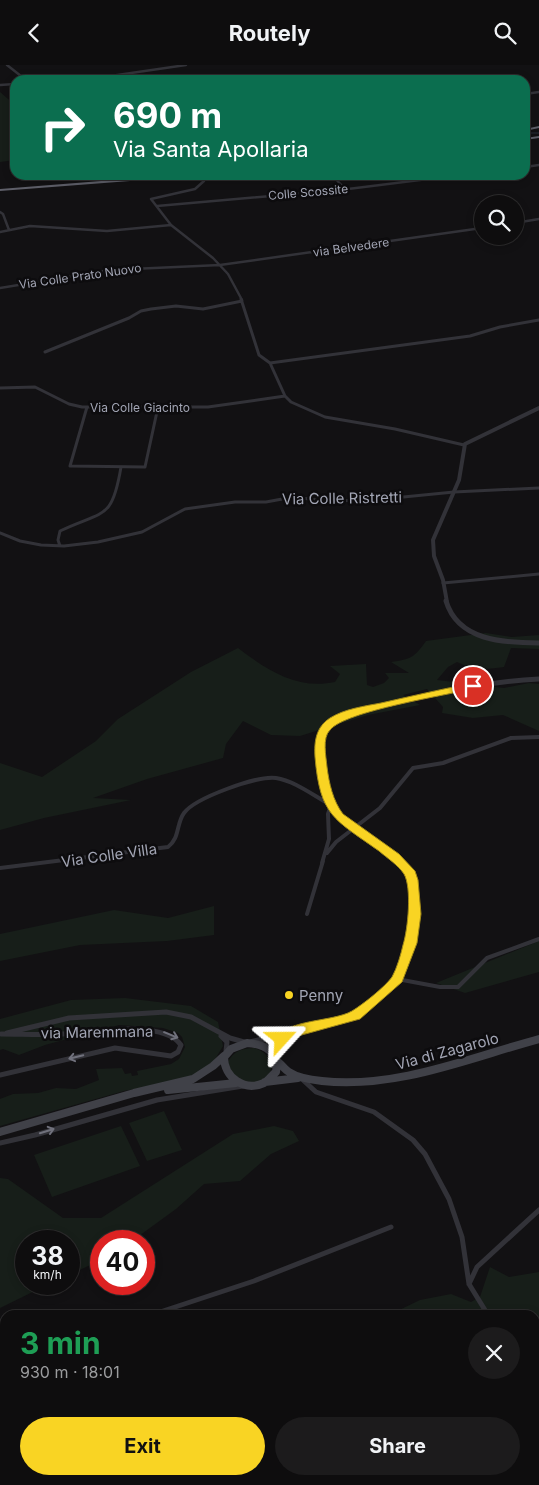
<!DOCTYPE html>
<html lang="en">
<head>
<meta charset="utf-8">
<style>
	body { margin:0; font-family:Inter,sans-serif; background:#1c1b1c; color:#f1f3f6; height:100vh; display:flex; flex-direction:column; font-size:19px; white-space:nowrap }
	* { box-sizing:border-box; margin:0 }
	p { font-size:16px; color:#9b9c9e }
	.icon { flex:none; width:28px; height:28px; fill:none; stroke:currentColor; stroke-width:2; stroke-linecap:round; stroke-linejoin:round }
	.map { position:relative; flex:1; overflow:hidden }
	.sheet { position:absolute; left:0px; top:1245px; width:540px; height:175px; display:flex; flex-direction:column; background:#0e0d0e; border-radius:15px 15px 0 0; box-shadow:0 2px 8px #0003,0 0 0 1px #2e2d2e }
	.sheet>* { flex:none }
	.guide { position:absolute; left:10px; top:10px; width:520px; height:105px; border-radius:15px; box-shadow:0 2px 8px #0003,0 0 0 1px #2e2d2e; background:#0b6e4f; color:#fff; overflow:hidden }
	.controls { position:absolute; left:474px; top:130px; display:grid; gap:10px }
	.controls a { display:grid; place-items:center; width:50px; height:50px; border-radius:50%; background:#0e0d0e; box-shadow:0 2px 8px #0003,0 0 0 1px #2e2d2e; font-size:25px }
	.speed { position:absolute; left:15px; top:1165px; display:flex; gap:10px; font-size:25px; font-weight:700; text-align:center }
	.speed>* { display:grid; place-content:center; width:65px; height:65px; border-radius:50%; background:#0e0d0e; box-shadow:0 2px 8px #0003,0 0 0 1px #2e2d2e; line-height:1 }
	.speed small { font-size:12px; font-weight:400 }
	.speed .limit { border:8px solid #d22; background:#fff; color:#111 }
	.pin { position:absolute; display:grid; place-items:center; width:42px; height:42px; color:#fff; margin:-21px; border:2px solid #fff; border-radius:50%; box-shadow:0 1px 5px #0007 }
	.me { position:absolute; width:55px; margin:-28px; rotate:66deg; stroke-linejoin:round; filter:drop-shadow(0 0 4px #0008) }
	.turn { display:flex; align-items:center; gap:18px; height:105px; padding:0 20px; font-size:22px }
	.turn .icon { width:65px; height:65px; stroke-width:2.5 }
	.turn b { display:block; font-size:35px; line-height:42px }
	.round { display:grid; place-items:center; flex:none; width:52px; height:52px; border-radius:26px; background:#1c1b1c }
	.headline { display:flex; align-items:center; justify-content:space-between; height:85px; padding:0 20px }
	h1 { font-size:30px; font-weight:700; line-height:38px; color:#1e9e55 }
	.action { display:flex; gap:10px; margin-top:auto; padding:10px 20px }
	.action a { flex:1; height:58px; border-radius:30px; background:#f9d423; color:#111; font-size:20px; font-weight:700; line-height:58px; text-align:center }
	.action a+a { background:#1c1b1c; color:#f1f3f6 }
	header { display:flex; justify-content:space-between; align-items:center; height:65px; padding:0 20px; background:#0e0d0e; font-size:22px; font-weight:700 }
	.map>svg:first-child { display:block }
	.green { fill:#171e19 }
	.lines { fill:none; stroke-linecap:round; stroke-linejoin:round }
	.stream { stroke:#272d37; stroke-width:1 }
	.minor-far3 { stroke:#323238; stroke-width:2.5 }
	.minor-far2 { stroke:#323238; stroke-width:3 }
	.minor-far1 { stroke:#323238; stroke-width:4 }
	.minor { stroke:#323238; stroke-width:5 }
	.tertiary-far2 { stroke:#323238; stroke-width:4 }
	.tertiary-far1 { stroke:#323238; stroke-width:5 }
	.tertiary { stroke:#323238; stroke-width:6 }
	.secondary { stroke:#404148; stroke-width:8 }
	.motorway { fill:#5e5f69; fill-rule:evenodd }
	.oneway { stroke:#70717c }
	.route { fill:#f9d423; stroke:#a28a17 }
	.poi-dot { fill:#f9d423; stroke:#0d0c0e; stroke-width:2 }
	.labels { text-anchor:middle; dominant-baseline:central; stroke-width:5; stroke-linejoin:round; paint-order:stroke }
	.far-street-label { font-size:12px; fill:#a2a5b4; stroke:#0d0c0e }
	.street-label { font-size:15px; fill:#a2a5b4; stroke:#0d0c0e }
	.poi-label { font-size:15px; fill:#a2a5b4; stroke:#0d0c0e; text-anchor:start }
</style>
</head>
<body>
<header><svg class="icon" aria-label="back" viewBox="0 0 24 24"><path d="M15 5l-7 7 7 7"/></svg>Routely<svg class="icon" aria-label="search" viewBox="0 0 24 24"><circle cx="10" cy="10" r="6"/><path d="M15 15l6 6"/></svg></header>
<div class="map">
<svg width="539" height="1420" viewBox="0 0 539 1420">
	<rect width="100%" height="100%" fill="#121113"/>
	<!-- green -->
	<path class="green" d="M0 27 15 40V47L12 48H15V95L0 97Z
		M486 568 512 572 539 570V584L511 583 504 602C484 605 475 605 457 597L448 602 437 615 504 623 529 618 539 619V666L503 650 473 653 442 648 443 642 427 624 403 630 420 640 368 650 300 671 271 670 243 656 226 679 223 693 147 714 93 733 131 735 44 753 0 765V698L42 712 96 676 118 654 191 607 238 583C267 605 297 625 335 617L340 609 330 601 366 599 367 620 373 622 384 618 389 613 385 608H409L391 597C411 594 414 593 426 576Z
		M214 841V870L167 876 80 880 0 896V869L114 845 168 853Z
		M539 876V907L465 928 436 918Z
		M125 933 191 941 218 957 223 981 214 996 194 1010 172 1017 124 1026 0 1061V1034L13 1029 38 1028 56 1023 76 1024 99 1015 96 1004 122 1003 125 1009 131 1008 132 1011 138 1010 137 1006 171 999 179 994 185 982 182 972 178 968 163 963 119 960 45 980 19 990 3 984 0 985V954L71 935Z
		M254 983C281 991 274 1020 249 1017 244 1017 238 1014 233 1012L228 997C233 986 243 983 254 983Z
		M164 1046 182 1085 147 1096 129 1058Z
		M121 1061 140 1101 52 1132 34 1090Z
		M274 1061 293 1066 299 1076 271 1089 240 1116 204 1119 176 1144 132 1176H101V1195L69 1210V1176H26V1219H49L0 1243V1113L8 1114 63 1153H101L233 1069Z
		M490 1202 509 1212 539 1207V1342L535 1343V1250H389L420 1235 451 1229 471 1237 480 1232Z
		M81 1415H409L395 1420H76Z"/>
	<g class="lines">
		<!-- stream -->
		<path class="stream" d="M525 68H539"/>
		<!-- minor-far3 -->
		<path class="minor-far3" d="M7 0 26 15
			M83 15 186 0
			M0 20 15 19
			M525 29 539 27
			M525 102 539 100
			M203 110 204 116 195 124 151 134 171 160 213 193 228 209 242 235
			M332 110 345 124
			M157 141 340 125 460 110
			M0 147 3 149 9 165
			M515 158 539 154
			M0 167 30 161 107 166 171 160
			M0 223 110 205 220 200 482 163"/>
		<!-- minor-far2 -->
		<path class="minor-far2" d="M241 234 259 290 270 298 285 331 291 337 325 352 395 364 464 380
			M45 287 129 253 141 246 151 244 176 241 203 244 242 236
			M270 298 470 271 500 262 539 255
			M0 323 35 322 69 339 82 342H208L285 331
			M87 342 70 401 145 402 158 342
			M0 468 20 476 41 480 64 481 98 477 142 467 185 444 235 437H266L293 432 326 436 373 435 454 427 539 423
			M60 481 58 475 60 466C104 445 112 456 121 402
			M443 518 539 509"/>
		<!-- minor-far1 -->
		<path class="minor-far1" d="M327 788 336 777 380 743 413 703 443 698 511 673 539 672
			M0 803 168 782C180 773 176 759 184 748 195 733 258 710 276 713 295 716 314 731 331 740L328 749 329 774 322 798
			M307 849 323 796
			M397 914 440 922H458L487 893 539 874"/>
		<!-- minor -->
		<path class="minor" d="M7 968 69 953 166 947 191 952 230 973 244 977
			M221 971 227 977 226 986
			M0 1010 115 983 171 991 178 987 181 980C163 954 92 967 63 969 42 970 22 969 1 969
			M303 1015 316 1027 374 1047 413 1075 425 1089 449 1134 462 1172 469 1219 488 1250
			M0 1078 35 1070 157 1035 243 1021
			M469 1219 477 1202 539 1145
			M151 1250 254 1216 391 1162
			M535 1287H539
			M0 1301 5 1299
			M535 1342 539 1341
			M341 1420 351 1415"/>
		<!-- tertiary-far2 -->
		<path class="tertiary-far2" d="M447 537 443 515 434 491 433 475 459 415 465 379 539 343"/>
		<!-- tertiary-far1 -->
		<path class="tertiary-far1" d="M446 536C458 576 504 578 539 578
			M388 924C393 919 397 915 400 909 412 886 423 833 411 809 400 789 374 776 356 764 349 759 340 755 335 748 323 732 312 676 326 660 338 646 372 643 390 639 440 628 488 616 539 614"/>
		<!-- tertiary -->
		<path class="tertiary" d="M252 977C299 965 356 961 389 923
			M277 994 278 980 288 970"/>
		<!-- secondary -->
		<path class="secondary" d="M247 978C265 979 279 987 276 1007 272 1010 268 1016 264 1018 244 1027 224 1012 224 992L231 984Z
			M278 997C282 1000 285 1005 289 1007 298 1013 312 1015 322 1016 397 1024 469 993 539 974
			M265 1017 298 1013
			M168 1025 236 1018
			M0 1067 134 1028 193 1014 213 1001 224 991"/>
		<!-- motorway -->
		<path class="motorway" d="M539 61V63L525 66V64Z
			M539 71V73L525 75V73Z
			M177 110H197L195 111 0 126V124Z"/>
	</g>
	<!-- one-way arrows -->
	<defs><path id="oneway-shaft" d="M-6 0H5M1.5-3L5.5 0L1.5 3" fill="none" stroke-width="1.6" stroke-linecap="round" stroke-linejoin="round" transform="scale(1.25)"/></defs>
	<g class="oneway">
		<use href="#oneway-shaft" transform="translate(171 970) rotate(22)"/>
		<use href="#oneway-shaft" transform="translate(76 992) rotate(166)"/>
		<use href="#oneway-shaft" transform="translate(47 1066) rotate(-17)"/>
	</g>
	<!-- route -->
	<path class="route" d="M473 618 479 621 477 623C448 630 345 646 330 665 322 673 326 691 327 702 329 718 333 736 343 749L399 789 415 806 418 815 421 849 417 878 402 917 360 954 298 971 282 979 277 978 275 974C286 954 333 957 352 946 362 940 385 922 392 912 397 903 401 889 403 880 408 864 412 823 404 809 398 800 387 793 379 786 334 754 320 751 315 692 314 676 316 662 330 653 344 644 365 641 381 638 412 631 442 624 473 618Z"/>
	<!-- markers -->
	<circle class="poi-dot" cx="289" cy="930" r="5"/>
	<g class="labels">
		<!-- far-street labels -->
		<g class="far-street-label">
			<text transform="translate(308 127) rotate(-5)">Colle Scossite</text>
			<text transform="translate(351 182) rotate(-8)">via Belvedere</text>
			<text transform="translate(80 211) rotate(-8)">Via Colle Prato Nuovo</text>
			<text x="140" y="342">Via Colle Giacinto</text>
		</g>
		<!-- street labels -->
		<g class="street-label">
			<text transform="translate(342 433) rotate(-1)">Via Colle Ristretti</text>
			<text transform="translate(109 790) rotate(-8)">Via Colle Villa</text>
			<text transform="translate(97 967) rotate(-1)">via Maremmana</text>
			<text transform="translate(447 986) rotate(-15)">Via di Zagarolo</text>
		</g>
		<!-- poi labels -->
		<g class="poi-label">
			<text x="299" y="930">Penny</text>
		</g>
	</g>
</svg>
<div class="controls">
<a><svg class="icon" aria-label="search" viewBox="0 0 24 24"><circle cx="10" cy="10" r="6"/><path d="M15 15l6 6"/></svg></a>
</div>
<div class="speed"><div>38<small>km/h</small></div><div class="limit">40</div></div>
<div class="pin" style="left:473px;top:621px;background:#d93025"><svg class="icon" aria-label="arrive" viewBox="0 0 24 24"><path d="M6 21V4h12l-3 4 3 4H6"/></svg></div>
<svg class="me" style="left:282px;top:974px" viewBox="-20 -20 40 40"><path d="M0-17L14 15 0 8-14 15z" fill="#f9d423" stroke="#fff" stroke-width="4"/></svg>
<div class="guide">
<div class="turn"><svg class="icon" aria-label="right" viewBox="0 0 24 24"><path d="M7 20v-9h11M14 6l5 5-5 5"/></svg><div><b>690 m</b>Via Santa Apollaria</div></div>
</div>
<section class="sheet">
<div class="headline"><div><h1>3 min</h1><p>930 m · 18:01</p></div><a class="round"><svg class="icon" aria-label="close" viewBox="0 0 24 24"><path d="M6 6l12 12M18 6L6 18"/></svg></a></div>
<div class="action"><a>Exit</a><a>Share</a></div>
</section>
</div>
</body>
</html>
